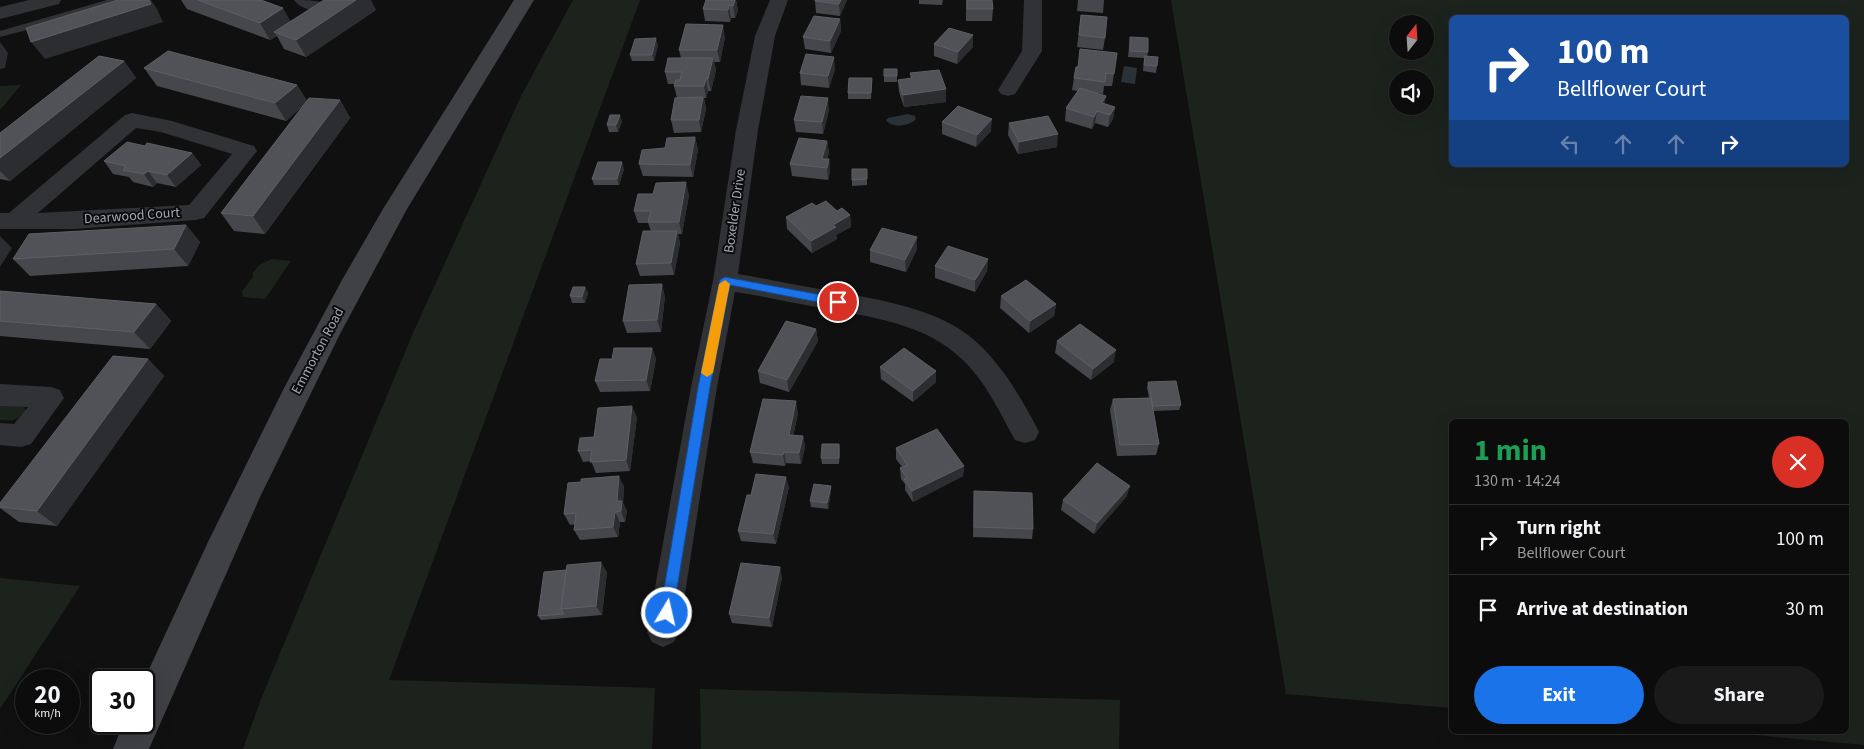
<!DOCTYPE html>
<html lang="en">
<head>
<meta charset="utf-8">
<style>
	body { margin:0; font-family:"Source Sans 3",sans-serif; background:#1a1a1b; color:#f1f3f6; height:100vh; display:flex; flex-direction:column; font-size:19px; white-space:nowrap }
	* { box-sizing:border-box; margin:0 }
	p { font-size:16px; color:#9a9b9d }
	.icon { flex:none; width:28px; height:28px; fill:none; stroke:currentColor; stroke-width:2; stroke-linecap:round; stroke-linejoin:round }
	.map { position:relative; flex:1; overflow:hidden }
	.panel { position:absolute; left:1449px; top:419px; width:400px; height:315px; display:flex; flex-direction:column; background:#0c0c0d; border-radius:8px; box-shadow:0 5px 20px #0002,0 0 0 1px #2c2c2e }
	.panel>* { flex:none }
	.hud { position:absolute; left:1449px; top:15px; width:400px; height:152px; border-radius:8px; box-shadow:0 5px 20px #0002,0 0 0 1px #2c2c2e; background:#1a4fa0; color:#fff; overflow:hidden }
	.needle { width:32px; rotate:17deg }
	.controls { position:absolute; left:1389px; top:15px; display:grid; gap:10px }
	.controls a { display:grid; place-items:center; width:45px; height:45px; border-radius:50%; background:#0c0c0d; box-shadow:0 5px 20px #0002,0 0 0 1px #2c2c2e; font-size:25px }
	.speed { position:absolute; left:15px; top:669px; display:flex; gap:10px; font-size:25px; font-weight:700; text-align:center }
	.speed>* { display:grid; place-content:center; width:65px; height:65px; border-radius:50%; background:#0c0c0d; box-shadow:0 5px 20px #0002,0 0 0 1px #2c2c2e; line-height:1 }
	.speed small { font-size:12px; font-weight:400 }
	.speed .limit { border:2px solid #111; border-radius:8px; background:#fff; color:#111 }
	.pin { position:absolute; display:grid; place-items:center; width:42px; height:42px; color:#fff; margin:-21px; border:2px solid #fff; border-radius:50%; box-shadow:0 1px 5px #0007 }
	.me { position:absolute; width:55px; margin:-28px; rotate:9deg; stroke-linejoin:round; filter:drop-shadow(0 0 4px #0008) }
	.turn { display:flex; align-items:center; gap:18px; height:105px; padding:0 25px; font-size:22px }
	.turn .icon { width:65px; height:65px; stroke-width:2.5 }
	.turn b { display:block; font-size:35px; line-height:42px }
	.lanes { display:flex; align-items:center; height:48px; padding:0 25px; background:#0003; justify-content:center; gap:25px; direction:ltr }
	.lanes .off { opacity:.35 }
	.round { display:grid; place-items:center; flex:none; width:52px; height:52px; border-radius:26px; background:#1a1a1b }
	.head { display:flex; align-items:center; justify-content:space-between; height:85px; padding:0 25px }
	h1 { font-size:30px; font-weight:700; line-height:38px; color:#1e9e55 }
	.button { display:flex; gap:10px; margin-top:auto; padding:10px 25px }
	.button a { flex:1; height:58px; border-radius:30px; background:#1a73e8; color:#fff; font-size:20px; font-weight:700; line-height:58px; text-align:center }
	.button a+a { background:#1a1a1b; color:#f1f3f6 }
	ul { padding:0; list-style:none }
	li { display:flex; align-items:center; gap:15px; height:70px; padding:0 25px; border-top:1px solid #2c2c2e }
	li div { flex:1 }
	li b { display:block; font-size:19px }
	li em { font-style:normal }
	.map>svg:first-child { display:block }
	.green { fill:#1c231d; fill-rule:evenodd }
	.water { fill:#2a3238 }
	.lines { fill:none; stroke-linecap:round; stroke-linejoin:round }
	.lane { fill:#313236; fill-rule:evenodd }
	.street { fill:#313236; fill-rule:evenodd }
	.secondary { fill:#3f4145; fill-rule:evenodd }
	.wall { fill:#46474c }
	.shaded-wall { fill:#2c2d30 }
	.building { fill:#505257; stroke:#5c5f65 }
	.route { fill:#1a73e8; stroke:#114b97 }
	.slow { fill:#f59e0b }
	.labels { text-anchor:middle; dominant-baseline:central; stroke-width:4; stroke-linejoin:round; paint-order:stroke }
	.street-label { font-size:14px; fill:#a1a7b1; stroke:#0b0b0c }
</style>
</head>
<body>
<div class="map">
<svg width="1864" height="749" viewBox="0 0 1864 749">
	<rect width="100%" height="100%" fill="#101011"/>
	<!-- green -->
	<path class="green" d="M573 0H640L389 680 655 688 652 749H243L261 699 413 333 521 96Z
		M1171 0H1864V745L1710 731H1846V421H1451V708L1286 694ZM1451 18H1846V165H1451ZM1398 24H1425V51H1398ZM1398 79H1425V106H1398Z
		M21 85 0 110V86Z
		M272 259 291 261 265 299 243 297 242 291 253 277V273L259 265Z
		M0 405 24 407 26 410C17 421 13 421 0 420Z
		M0 578 80 586 0 709Z
		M700 689 1120 700 1119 749H701Z"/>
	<!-- water -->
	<path class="water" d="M1124 66 1137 68 1135 84 1121 82Z
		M908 114 915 116 916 119C910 126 892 129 886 120L888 118Z"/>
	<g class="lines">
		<!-- lane -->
		<path class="lane" d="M107 0H122L120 2 61 21 0 37V31Z"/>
		<!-- street -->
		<path class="street" d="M29 0H61L59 4 0 19V7Z
			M294 0C305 0 324 0 331 7L329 11C319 14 300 9 294 0Z
			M770 0H788L775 36 758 130 738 274C767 279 795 285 824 290 870 298 930 306 968 335 999 359 1021 397 1039 432L1035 440 1025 443 1015 440C1000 413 986 382 963 360 925 323 871 317 822 308 793 303 764 296 735 292L717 387 679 632 674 642 663 647 652 642 647 632 691 387 713 281 736 130 755 36Z
			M1024 0H1042V51L1015 94 1008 96 1001 94 998 90 1022 51Z
			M132 113 172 121 254 146 257 151 204 218 196 220 74 229H0V213H9L125 115ZM136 128 161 132 232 154 189 205 38 213Z
			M0 384 51 387 60 390 64 398 31 444 21 447 0 445V423L14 424 28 407 0 406Z"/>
		<!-- secondary -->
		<path class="secondary" d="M514 0H534L407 209 340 334 260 497 149 749H113L124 722H144V680L208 542 284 388 342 280 383 209Z"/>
	</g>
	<!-- wall -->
	<path class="wall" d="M181 0H261L291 21 376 10 306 57 284 49 277 36 270 40 187 9Z
		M706 0H736L738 11 735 18H731L730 22 705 21 703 9Z
		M815 0H847L840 16 816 13Z
		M919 0H943L942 5 919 4Z
		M966 0 993 9 992 21H966Z
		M1078 0H1104L1103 13 1077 11Z
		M1081 15 1105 38 1103 50 1077 47Z
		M840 19 841 31 831 53 805 49 803 37Z
		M725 37 720 62H714L716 70 711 91H708L706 98H704L706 109 701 132 674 133 671 120 677 98 674 86 675 84H668L665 72 681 58 679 50Z
		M1130 37 1148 52 1147 56 1157 66 1156 73 1143 71 1144 58 1128 57Z
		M934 44 973 47 957 64 934 56Z
		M658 45 654 61H632L630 55Z
		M1080 49 1114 74 1112 86H1104L1103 94 1098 93 1105 104 1115 107 1113 119 1108 127 1095 123 1092 129 1065 121 1066 108 1078 91 1072 90 1076 67H1078Z
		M124 61 136 78 10 181 0 179V133Z
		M144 68 297 85 307 101 340 100 350 118 265 234 234 231 221 213 304 105 286 121 157 86Z
		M835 69 829 88 801 85 800 73Z
		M897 69V82H884V76Z
		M910 73 946 89V102L904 107 899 92 898 80 911 78Z
		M872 78 871 99H848V93Z
		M829 110 823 134 796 132 794 120Z
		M622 121 618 132H609L607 125Z
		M942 122 991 131 976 147 942 134Z
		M1009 123 1057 147 1018 154 1008 135Z
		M695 137 698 150 693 177 643 176 639 164 665 148Z
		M827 141 829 153 827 159H829L830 172 828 180 792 176 790 164Z
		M145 146 192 153 201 165 176 187 157 183 153 187 133 182 129 177 113 174 104 161Z
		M624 169 619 185H594L592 179Z
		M867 169V185L852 186V180Z
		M689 195 682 234H678L680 243 674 275 640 276 636 264 651 231 648 223H638L634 211Z
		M816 206 837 211 850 215 851 227 836 235 837 239 812 253 787 229 786 217Z
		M186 225 200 242 188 266 30 276 13 259Z
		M917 249 906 272 870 262V250Z
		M988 259 987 271 975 292 935 278V266Z
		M585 287 588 293 585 303H572L570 296Z
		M0 291 156 304 171 321 150 349 0 336Z
		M665 296 661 332 627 333 623 321Z
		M1001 296 1056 304 1054 316 1029 333 1000 308Z
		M816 329 818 341 789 392 760 383 758 371Z
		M1057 341 1114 362 1091 380 1055 353Z
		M652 348 656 359 650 391 600 392 595 381 612 359Z
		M148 359 164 376 57 526 19 522 0 508V503Z
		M880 367 936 382 913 402 881 379Z
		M1148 382 1181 405 1179 410 1153 411 1159 444 1156 455 1117 456 1110 410 1113 399 1149 398 1147 388Z
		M798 413 793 436H803L805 447 801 464 786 463 785 466 753 463 750 452Z
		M637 417 630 471 596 473 591 461 583 462 578 451 594 437Z
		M896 448 964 466 963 476 913 502 905 490V484L901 479 900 468 902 467 896 459Z
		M840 450 839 464H822L821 458Z
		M624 486 623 503 627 511 625 522H620L618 537 580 540 574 530 575 524 570 525 564 514Z
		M831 486V491L828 509 811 507 810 501Z
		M789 487 776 544 741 541 738 531 751 495Z
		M974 491 1033 529 1032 539 973 537Z
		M1127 496 1094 534 1061 510 1063 500Z
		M607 572 602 615 541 620 538 616Z
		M782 577 772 627 732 623 729 614Z"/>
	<!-- shaded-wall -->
	<path class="shaded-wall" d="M149 0H151L157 9 163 22 45 59 31 42Z
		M356 0H371L376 10 306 57 296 40Z
		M735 0H736L738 11 735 18 733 6Z
		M841 0H847L840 16 839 4Z
		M729 5 731 18 730 22 728 10Z
		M283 8 293 26 274 32 277 36 270 40 260 23Z
		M840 19 841 31 831 53 830 41Z
		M723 25 725 37 720 62 717 50Z
		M973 35V47L957 64 958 52Z
		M656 38 658 45 654 61 652 55Z
		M0 42 8 53 5 68 0 69Z
		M834 57 835 69 829 88 828 76Z
		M713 58 716 70 711 91 708 79Z
		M124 61 136 78 10 181 0 171V158Z
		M706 79 708 91 706 98 704 86Z
		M297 85 307 102 286 121 275 103Z
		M946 89V102L904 107 903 95Z
		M1106 96 1104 108 1102 103Z
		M703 97 706 109 701 132 699 120Z
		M828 98 829 110 823 134 822 122Z
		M340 100 350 118 265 234 253 216Z
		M1115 107 1113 119 1108 127 1110 115Z
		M1097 111 1095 123 1092 129 1094 117Z
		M620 115 622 121 618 132 616 125Z
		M992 119 991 131 976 147 977 135Z
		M1058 134 1057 147 1018 154 1019 142Z
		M695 137 698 150 693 177 690 165Z
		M827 141 829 153 824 167 822 159Z
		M192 153 201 165 176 187 167 175Z
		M829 159 830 172 828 180 827 168Z
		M622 162 624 169 619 185 617 179Z
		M148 171 157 183 153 187 144 174Z
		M686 182 689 195 682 234 679 222Z
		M850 215 851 227 836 235 837 239 812 253 811 241 833 225Z
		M186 225 200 242 188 266 174 249Z
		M677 231 680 243 674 275 671 263Z
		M0 236 12 248 0 267Z
		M917 237V249L906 272 905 260Z
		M988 259 987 271 975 292V280Z
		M662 284 665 296 661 332 657 320Z
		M585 287 588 293 585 303 582 297Z
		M156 304 171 321 150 349 134 332Z
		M1056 304 1054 316 1029 333 1030 321Z
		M816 329 818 341 789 392 787 380Z
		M652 348 656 359 650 391 646 380Z
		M1116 350 1114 362 1091 380 1093 369Z
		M148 359 164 376 57 526 37 511Z
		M936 371V382L913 402V391Z
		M796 401 798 413 791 446 789 435Z
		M632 406 637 417 630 471 626 460Z
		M803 436 805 447 801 464 799 453Z
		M839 444 840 450 839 464Z
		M784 452 786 463 785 466 783 455Z
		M964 466 963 476 913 502 912 491Z
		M619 476 624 486 623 503 627 511 625 522 621 511 617 501Z
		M786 477 789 487 776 544 773 534Z
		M831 486V491L828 509 827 503Z
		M1130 486 1127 496 1094 534 1097 523Z
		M615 512 620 522 618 537 613 527Z
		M601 562 607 572 602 615 596 606Z
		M780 567 782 577 772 627 769 618Z"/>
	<!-- building -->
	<path class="building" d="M118 0H149L151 4 31 42 26 28Z
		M198 0H261L283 8 260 23Z
		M324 0H356L296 40 274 32Z
		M706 0H735L733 6 729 5 728 10 703 9Z
		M815 0H841L839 4 815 1Z
		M967 0H992L993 9H967Z
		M1081 15 1107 17 1105 38 1079 35Z
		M814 16 840 19 830 41 803 37Z
		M686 24 723 25 717 50H679Z
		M949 28 973 35 958 52 934 44Z
		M1130 37 1148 38V52L1130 51Z
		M656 38 652 55H630L635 39Z
		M1080 49 1117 53 1114 74 1106 73 1105 82 1074 78 1076 67H1078Z
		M168 51 297 85 275 103 144 68Z
		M806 54 834 57 828 76 800 73Z
		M99 56 124 61 0 158V133Z
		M1145 56 1158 57 1157 66 1144 65Z
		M668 58H713L708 79H706L704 86H674L676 80H680L682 72H665Z
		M884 69H897V76H884Z
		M939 70 946 89 903 95 898 80 912 78 910 73Z
		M849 78H872L871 93H848Z
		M1080 88 1106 96 1102 103 1115 107 1110 115 1097 111 1094 117 1066 108Z
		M801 96 828 98 822 122 794 120Z
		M703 97 699 120H671L675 98Z
		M309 98 340 100 253 216 221 213Z
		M958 106 992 119 977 135 942 122Z
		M610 115H620L616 125H607Z
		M1048 116 1058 134 1019 142 1009 123Z
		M695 137 690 165 639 164 642 150 665 148 667 138Z
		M799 138 827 141 822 159H829L827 168 790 164Z
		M127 142 145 146 147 143 192 153 167 175 148 171 144 174 123 170 126 166 104 161Z
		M598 162H622L617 179H592Z
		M852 169H867V179L852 180Z
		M686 182 679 222H648L651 211H634L638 194H653L656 183Z
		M826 201 837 211 842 208 850 215 833 225 836 227 811 241 786 217 812 203 816 206Z
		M186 225 174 249 13 259 29 234Z
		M882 228 917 237 905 260 870 250Z
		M643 231H677L671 263 636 264Z
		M948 246 988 259 975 280 935 266Z
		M1026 280 1056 304 1030 321 1001 296Z
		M662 284 657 320 623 321 629 285Z
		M573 287H585L582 297 570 296Z
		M0 291 156 304 134 332 0 321Z
		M786 321 816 329 787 380 758 371Z
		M1080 324 1116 350 1093 369 1057 341Z
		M614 348H652L646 380 595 381 600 359H612Z
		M904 348 936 371 913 391 880 367Z
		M113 356 148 359 37 511 0 507V503Z
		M1176 381 1181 405 1153 406 1148 382Z
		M1151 398 1159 444 1120 445 1113 399Z
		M763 399 796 401 789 435 803 436 799 453 784 452 783 455 750 452Z
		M632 406 626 460 590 462 592 450 578 451 580 438 594 437 598 408Z
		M937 429 964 466 912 491 904 479 907 478 900 468 907 465 896 448Z
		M822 444H839V458H821Z
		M1097 463 1130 486 1097 523 1063 500Z
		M756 474 786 477 773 534 738 531 747 495H751Z
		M619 476 617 501H622L621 511 615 512 613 527 574 530 576 513 564 514 568 483 581 482V479Z
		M814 484 831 486 827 503 810 501Z
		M974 491 1032 493 1033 529 974 527Z
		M601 562 596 606 561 609 567 565Z
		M741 563 780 567 769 618 729 614Z
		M566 570 561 609 564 614 538 616 544 572Z"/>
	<!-- route -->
	<path class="route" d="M725 277 838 298 843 302 838 306 730 285 710 387 673 613 671 617 667 619 662 617 660 613 698 387 720 280Z"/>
	<!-- slow -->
	<path class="slow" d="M725 280 730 284 713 373 707 377 701 373 719 284Z"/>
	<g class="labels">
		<!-- street labels -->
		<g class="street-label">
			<text transform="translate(735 211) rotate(-82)">Boxelder Drive</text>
			<text transform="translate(132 216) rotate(-4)">Dearwood Court</text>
			<text transform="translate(318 351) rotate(-62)">Emmorton Road</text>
		</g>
	</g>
</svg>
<div class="controls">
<a><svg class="needle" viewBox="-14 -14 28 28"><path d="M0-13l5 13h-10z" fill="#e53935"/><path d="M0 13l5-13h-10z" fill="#9a9b9d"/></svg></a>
<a><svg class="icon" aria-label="sound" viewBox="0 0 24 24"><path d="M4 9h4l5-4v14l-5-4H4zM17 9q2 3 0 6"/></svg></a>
</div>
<div class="speed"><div>20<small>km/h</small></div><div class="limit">30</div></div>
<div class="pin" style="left:838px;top:302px;background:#d93025"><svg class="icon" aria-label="arrive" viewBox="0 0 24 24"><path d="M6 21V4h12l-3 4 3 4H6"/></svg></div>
<svg class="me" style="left:667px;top:613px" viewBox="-20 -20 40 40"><circle r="17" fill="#1a73e8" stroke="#fff" stroke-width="3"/><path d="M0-11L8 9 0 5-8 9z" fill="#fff"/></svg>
<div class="hud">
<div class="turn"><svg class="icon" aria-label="right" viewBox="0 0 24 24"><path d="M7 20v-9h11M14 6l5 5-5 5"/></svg><div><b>100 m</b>Bellflower Court</div></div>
<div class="lanes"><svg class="icon off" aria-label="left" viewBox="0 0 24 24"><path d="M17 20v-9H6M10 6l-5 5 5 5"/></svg><svg class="icon off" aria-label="ahead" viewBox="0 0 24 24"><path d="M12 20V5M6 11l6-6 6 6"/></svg><svg class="icon off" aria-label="ahead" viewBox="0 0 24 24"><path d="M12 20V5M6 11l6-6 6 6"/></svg><svg class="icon" aria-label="right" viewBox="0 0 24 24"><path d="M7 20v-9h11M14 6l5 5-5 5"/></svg></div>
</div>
<section class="panel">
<div class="head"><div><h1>1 min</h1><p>130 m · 14:24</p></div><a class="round" style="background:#d93025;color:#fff"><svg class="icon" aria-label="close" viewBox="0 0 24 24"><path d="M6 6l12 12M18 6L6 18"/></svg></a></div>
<ul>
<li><svg class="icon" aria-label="right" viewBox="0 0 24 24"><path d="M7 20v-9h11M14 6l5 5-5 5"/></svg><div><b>Turn right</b><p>Bellflower Court</p></div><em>100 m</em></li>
<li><svg class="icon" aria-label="arrive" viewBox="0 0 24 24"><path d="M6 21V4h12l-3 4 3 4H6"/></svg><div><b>Arrive at destination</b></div><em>30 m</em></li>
</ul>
<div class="button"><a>Exit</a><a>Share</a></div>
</section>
</div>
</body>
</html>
